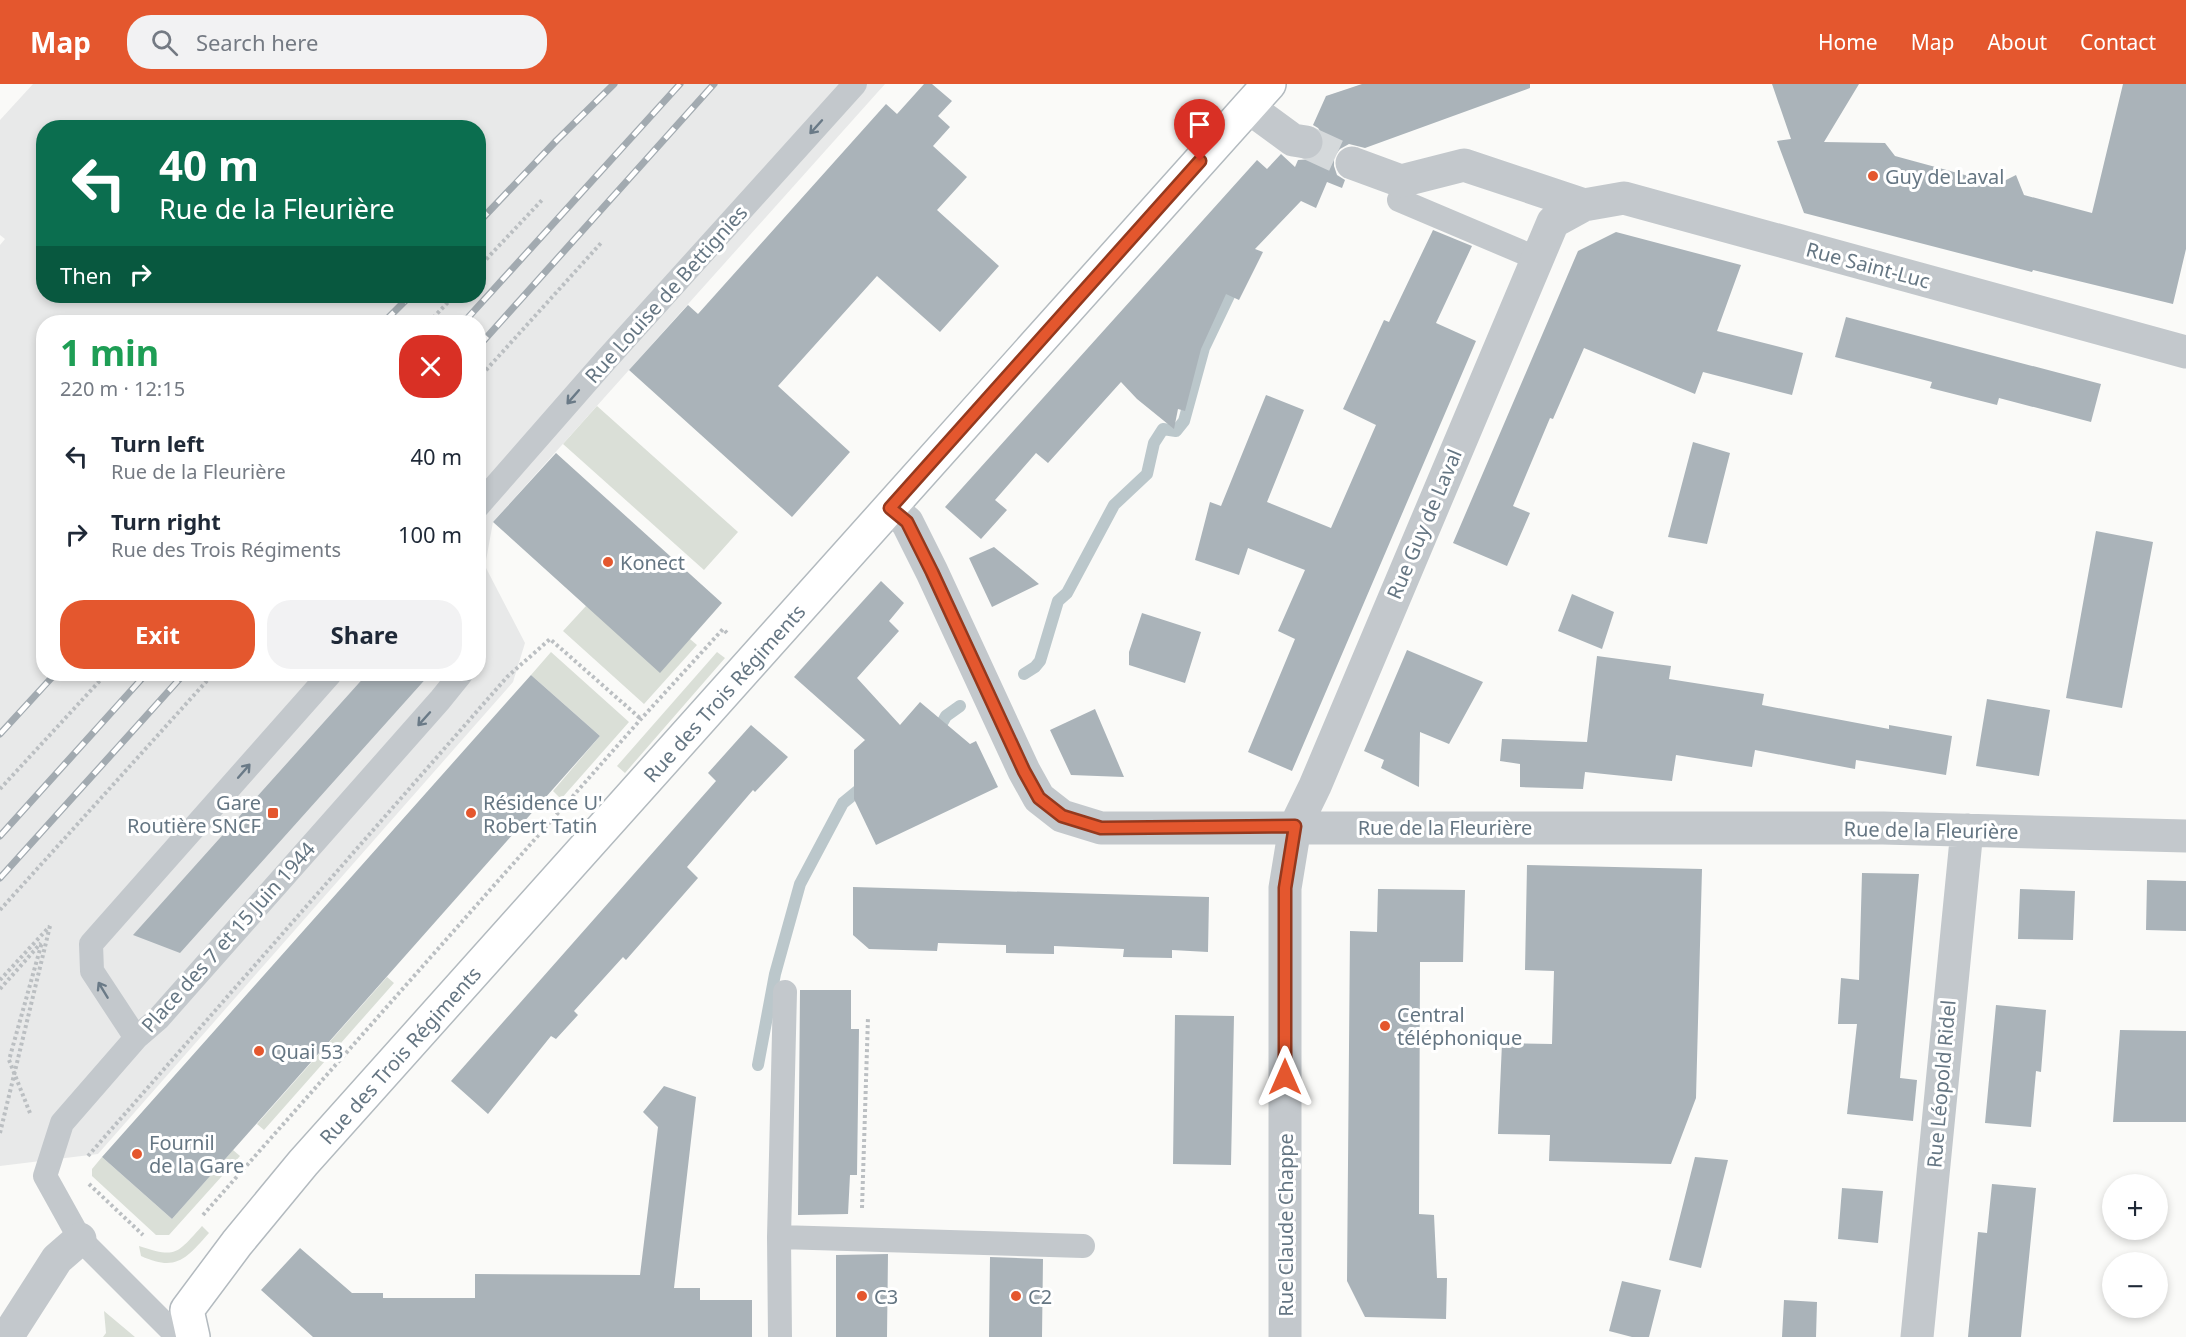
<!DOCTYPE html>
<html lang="en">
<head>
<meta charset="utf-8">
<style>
	body { margin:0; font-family:"Noto Sans",sans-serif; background:#f2f2f3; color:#1f2937; height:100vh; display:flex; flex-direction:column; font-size:22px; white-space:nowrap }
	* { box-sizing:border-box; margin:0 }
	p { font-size:20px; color:#747a83 }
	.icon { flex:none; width:33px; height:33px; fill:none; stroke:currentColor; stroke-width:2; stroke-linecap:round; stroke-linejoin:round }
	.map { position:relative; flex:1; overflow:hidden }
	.drawer { position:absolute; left:36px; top:231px; width:450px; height:366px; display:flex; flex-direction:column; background:#fff; border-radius:24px; box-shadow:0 3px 9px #0003 }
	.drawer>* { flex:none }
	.hud { position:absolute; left:36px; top:36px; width:450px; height:183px; border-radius:24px; box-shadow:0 3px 9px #0003; background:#0b6e4f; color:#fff; overflow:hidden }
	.buttons { position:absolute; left:2102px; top:1090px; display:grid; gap:12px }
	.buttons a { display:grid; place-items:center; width:66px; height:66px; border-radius:50%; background:#fff; box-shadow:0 3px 9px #0003; font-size:30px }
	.pin { position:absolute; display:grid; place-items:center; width:51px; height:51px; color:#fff; margin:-62px -26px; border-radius:50% 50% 50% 0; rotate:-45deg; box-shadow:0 0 6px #0007 }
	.pin .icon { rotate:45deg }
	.me { position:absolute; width:66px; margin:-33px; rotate:0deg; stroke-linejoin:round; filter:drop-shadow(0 0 4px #0008) }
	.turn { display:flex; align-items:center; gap:21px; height:126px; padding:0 24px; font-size:27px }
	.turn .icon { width:78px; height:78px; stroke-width:2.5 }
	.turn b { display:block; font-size:42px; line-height:51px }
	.then { display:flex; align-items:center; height:57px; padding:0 24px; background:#0003; gap:12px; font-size:22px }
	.round { display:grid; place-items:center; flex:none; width:63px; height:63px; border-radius:24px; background:#f2f2f3 }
	.overview { display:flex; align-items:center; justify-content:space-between; height:102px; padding:0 24px }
	h1 { font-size:36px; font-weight:700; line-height:45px; color:#1e9e55 }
	.action { display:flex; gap:12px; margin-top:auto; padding:12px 24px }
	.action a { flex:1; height:69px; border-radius:24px; background:#e4572e; color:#fff; font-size:24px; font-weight:700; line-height:69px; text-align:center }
	.action a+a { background:#f2f2f3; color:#1f2937 }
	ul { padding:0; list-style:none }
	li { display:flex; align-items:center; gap:18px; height:78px; padding:0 24px }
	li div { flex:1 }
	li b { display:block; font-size:22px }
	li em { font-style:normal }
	header { display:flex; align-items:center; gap:36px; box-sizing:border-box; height:84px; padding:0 30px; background:#e4572e; color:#fff }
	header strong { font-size:28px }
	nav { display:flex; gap:33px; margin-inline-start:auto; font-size:21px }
	.search { width:420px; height:54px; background:#f2f2f3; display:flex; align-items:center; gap:15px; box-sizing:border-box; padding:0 21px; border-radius:24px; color:#747a83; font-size:22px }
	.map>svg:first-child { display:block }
	.built { fill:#e8e9e9; fill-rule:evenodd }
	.green { fill:#dadfd7 }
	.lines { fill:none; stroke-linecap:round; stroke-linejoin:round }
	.stream { stroke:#bbc7cb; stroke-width:12 }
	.building { fill:#aab3b9 }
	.street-tunnel { stroke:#d5d9db; stroke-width:33; stroke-dasharray:33 16; stroke-linecap:butt }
	.secondary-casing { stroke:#b3babf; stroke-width:36 }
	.path { stroke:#bbbfc2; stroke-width:4; stroke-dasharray:3 3; stroke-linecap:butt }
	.lane { stroke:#c3c8cc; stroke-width:24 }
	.street { stroke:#c3c8cc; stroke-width:33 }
	.secondary { stroke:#fff; stroke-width:33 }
	.rail-casing { stroke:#a2aab0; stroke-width:7 }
	.rail { stroke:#fff; stroke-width:4.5; stroke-dasharray:14; stroke-linecap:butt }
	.path-bridge { stroke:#bbbfc2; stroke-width:4; stroke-dasharray:3 3; stroke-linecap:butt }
	.oneway { stroke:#6a7a87 }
	.route-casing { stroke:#94391e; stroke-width:15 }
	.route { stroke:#e4572e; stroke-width:10 }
	.poi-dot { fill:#e4572e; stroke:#fff; stroke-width:2 }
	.labels { text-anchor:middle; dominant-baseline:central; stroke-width:6; stroke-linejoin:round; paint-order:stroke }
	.poi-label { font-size:20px; fill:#657683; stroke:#fff; text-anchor:start }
	.street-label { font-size:20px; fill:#657683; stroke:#fff }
</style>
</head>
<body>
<header>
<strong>Map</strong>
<div class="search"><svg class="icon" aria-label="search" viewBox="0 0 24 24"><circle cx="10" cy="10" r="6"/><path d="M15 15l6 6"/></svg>Search here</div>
<nav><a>Home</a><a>Map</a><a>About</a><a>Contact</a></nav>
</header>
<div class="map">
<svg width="2186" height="1253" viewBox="0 0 2186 1253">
	<rect width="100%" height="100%" fill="#fafaf8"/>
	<!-- built -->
	<path class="built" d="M33 0H885L493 438 485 482 525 559 513 598 98 1070 0 1082V161L5 155 0 151V36ZM44 44H478V212H44ZM44 238H478V590H44Z"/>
	<!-- green -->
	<path class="green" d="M597 322 738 448 704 486 563 360Z
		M586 522 690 555 697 561 644 620 563 547Z
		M551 568 629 638 561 715 553 707 600 652 531 591Z
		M717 568 725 574 625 689 617 682Z
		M387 893 394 899 264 1046 257 1040Z
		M233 1066 240 1072 169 1151H156L92 1092V1085L102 1073 172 1135Z
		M202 1142 209 1149C186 1175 176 1188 141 1172L139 1162C176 1174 176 1171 202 1142Z
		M104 1227 135 1253H103L106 1249Z"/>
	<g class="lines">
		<!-- stream -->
		<path class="stream" d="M1024 590 1035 583 1040 577 1058 517 1067 509 1114 421 1147 390 1154 359 1163 345 1176 347 1184 337 1204 264 1236 197
			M936 650 946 632 960 622
			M758 981 775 890 800 800 843 719 865 701"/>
	</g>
	<!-- building -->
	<path class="building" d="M924 0H932L952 17 938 32 950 43 933 62 967 93 937 126 999 182 940 248 877 192 778 302 850 368 792 433 629 286 688 221 698 230 886 20 897 30Z
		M1362 0H1530V4L1365 64 1349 60 1340 65 1334 73V82L1337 91 1345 96 1342 104 1327 98 1316 124 1301 117 1255 165 1263 168 1239 216 1226 210 1201 265 1185 327 1178 325 1174 345 1137 315 1121 298 1048 379 1036 369 995 416 1007 426 981 455 945 423 1257 76 1267 85 1281 70 1295 83 1298 76 1313 75 1321 69 1324 61 1323 51 1318 44 1313 41 1326 12Z
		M1772 0H1859L1824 58 1885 59 1895 72 1998 100 2016 91 2024 111 2092 129 2123 0H2186V165L2173 220 2033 186 2032 188 1804 129 1777 57 1791 55Z
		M1433 146 1472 162 1436 239 1476 257 1292 687 1248 668 1295 555 1278 547 1305 486 1248 464 1239 491 1195 476 1210 418 1221 422 1266 311 1304 326 1267 418 1331 444 1376 341 1343 325 1384 236 1389 238Z
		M1616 148 1741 181 1717 247 1803 269 1792 311 1703 288 1695 310 1584 264 1553 335 1550 334 1513 422 1530 429 1507 482 1453 459 1578 167Z
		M1846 233 2101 300 2091 338 1999 314 1997 321 1930 304 1932 298 1835 273Z
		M1693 358 1730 369 1707 460 1668 453Z
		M556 369 722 519 660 589 493 438Z
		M2096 447 2153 458 2122 624 2066 614Z
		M994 463 1039 500 992 523 969 474Z
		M881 497 904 519 889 537 899 547 857 594 900 641 920 618 970 660 976 657 998 703 876 761 854 715V666L865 656 794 593Z
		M1572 510 1614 528 1602 565 1558 547Z
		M1142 529 1201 548 1185 599 1129 581V568Z
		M1407 566 1483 598 1449 660 1420 648 1419 703 1381 684 1384 676 1364 667Z
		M1597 572 1671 582 1669 595 1764 610 1762 621 1889 645V641L1952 652 1946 691 1856 676 1855 685 1755 666 1752 683 1676 671 1672 697 1585 688 1583 705 1520 703V680L1500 677 1502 655 1587 658Z
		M367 590H430L180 869 133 851Z
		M531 591 600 652 172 1135 102 1073Z
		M1987 615 2050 626 2039 692 1976 682Z
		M1095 625 1124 693 1071 691 1050 646Z
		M751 641 788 673 755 708 753 706 687 783 698 794 626 876 623 873 574 927 578 931 556 955 551 952 488 1030 451 997 716 697 708 689Z
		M1527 781 1702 785 1696 1014 1671 1080 1549 1077 1550 1051 1498 1050 1502 959 1552 960 1554 887 1525 886Z
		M1862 789 1919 790 1900 994 1917 996 1913 1037 1847 1030 1857 940H1838L1841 894 1859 896Z
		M2147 796 2186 797V847L2146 846Z
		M853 803 1209 813 1208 868 1172 866V874L1123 873 1124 865 1054 862V870L1006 869V861L938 859 937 867 869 865 853 851Z
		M1378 805 1465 806 1463 878H1420L1419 1130 1434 1131 1437 1194H1447L1446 1235 1365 1233 1347 1197 1350 847 1377 848Z
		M2020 805 2075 807 2073 856 2018 855Z
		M800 906H851V945H859L857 1091H850L848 1130 798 1131Z
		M1996 921 2046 926 2041 988 2036 987 2031 1043 1985 1039Z
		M1175 931 1234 932 1231 1081 1173 1080Z
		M2120 946 2186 947V1038H2113Z
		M664 1002 696 1013 674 1204H700V1216H752V1253H313L261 1206 300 1164 352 1209H383V1214H475V1190L640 1191 658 1043 643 1028Z
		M1695 1073 1728 1076 1701 1184 1669 1176Z
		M1992 1100 2036 1104 2021 1253H1968L1978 1148 1987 1149Z
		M1842 1104 1883 1107 1878 1159 1838 1155Z
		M888 1170 887 1253H836V1171Z
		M990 1173 1043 1175 1042 1253H989Z
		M1622 1197 1661 1206 1649 1253H1632L1609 1247Z
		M1784 1216 1817 1218 1816 1253H1782Z"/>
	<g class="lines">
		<!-- street-tunnel -->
		<path class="street-tunnel" d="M1306 58 1352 79"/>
		<!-- secondary casing -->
		<g class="secondary-casing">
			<g id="secondary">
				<path id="s1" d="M193 1253 187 1226 237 1159 303 1079 1269 0"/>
			</g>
		</g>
		<!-- path -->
		<path class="path" d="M478 184 543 115
			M429 238 454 212
			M478 295 601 159
			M0 705 106 590
			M0 826 213 590
			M0 896 50 842
			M0 905 41 859
			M30 1029 9 976 42 858
			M88 1072 507 593 550 555 641 635
			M89 1100 143 1151
			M862 1124 868 933
			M203 1131 641 635 723 545 729 551"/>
		<!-- lane -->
		<path class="lane" d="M1399 116 1536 174
			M478 422 605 277 855 0
			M136 954 92 887 91 860 330 590
			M779 1153 1083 1162
			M178 1253 80 1155 45 1092 62 1039 136 954 158 935 440 616 461 590
			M780 1253 779 1153 785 908"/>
		<!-- street -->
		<path class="street" d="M1248 23 1293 56 1306 58
			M1352 79 1401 97 1464 81 1584 121
			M890 424 907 438 932 488 1024 687 1039 714 1062 732 1101 744H1883L2186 752
			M7 1253 57 1175 80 1155
			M1285 1253V804L1295 743 1315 702 1553 138 1584 121 1624 114 2186 268
			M1917 1253 1967 746"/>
		<!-- secondary -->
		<use href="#secondary" class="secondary"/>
		<!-- rail casing -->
		<g class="rail-casing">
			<path id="rail" d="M478 139 556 57 614 0
				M384 238 410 212
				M464 238 680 0
				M478 263 714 0
				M0 650 55 590
				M0 752 146 590
				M0 794 184 590"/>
		</g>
		<!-- rail -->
		<use href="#rail" class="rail"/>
		<!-- path-bridge -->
		<path class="path-bridge" d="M0 1049 50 842"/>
	</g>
	<!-- one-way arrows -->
	<defs><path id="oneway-shaft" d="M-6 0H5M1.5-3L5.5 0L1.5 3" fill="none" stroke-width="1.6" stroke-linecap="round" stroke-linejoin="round" transform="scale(1.5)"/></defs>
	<g class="oneway">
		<use href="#oneway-shaft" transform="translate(816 43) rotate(132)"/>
		<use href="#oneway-shaft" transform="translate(573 313) rotate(131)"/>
		<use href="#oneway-shaft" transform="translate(424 635) rotate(132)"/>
		<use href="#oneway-shaft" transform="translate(244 687) rotate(-49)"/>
		<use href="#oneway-shaft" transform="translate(103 906) rotate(-121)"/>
	</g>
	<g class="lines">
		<!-- route casing -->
		<g class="route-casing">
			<path id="route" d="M1200 77 890 424 907 438 932 488 1024 687 1039 714 1062 732 1101 744 1295 742 1285 804V993"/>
		</g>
		<!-- route -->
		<use href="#route" class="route"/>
	</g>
	<!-- markers -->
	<g class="poi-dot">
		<circle cx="1873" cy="92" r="6"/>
		<circle cx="608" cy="478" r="6"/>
		<rect x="267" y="723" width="12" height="12" rx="3"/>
		<circle cx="471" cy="729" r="6"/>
		<circle cx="1385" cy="942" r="6"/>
		<circle cx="259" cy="967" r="6"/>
		<circle cx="137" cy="1070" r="6"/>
		<circle cx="862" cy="1212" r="6"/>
		<circle cx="1016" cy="1212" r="6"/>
	</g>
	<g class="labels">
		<!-- poi labels -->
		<g class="poi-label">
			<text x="1885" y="92">Guy de Laval</text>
			<text x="620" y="478">Konect</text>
			<text x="261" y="718" text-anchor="end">Gare<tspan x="261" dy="23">Routière SNCF</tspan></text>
			<text x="483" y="718">Résidence U'<tspan x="483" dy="23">Robert Tatin</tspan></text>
			<text x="1397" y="930">Central<tspan x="1397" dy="23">téléphonique</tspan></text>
			<text x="271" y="967">Quai 53</text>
			<text x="149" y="1058">Fournil<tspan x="149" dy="23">de la Gare</tspan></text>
			<text x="874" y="1212">C3</text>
			<text x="1028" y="1212">C2</text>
		</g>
		<!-- street labels -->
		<g class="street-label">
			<text transform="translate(1868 181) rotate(15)">Rue Saint-Luc</text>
			<text transform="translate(666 210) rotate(-48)">Rue Louise de Bettignies</text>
			<text transform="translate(1424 440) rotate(-67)">Rue Guy de Laval</text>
			<text stroke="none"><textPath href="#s1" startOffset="846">Rue des Trois Régiments</textPath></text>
			<text x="1445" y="743">Rue de la Fleurière</text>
			<text transform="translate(1931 746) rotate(1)">Rue de la Fleurière</text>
			<text transform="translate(228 853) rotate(-48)">Place des 7 et 15 Juin 1944</text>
			<text stroke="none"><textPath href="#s1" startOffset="360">Rue des Trois Régiments</textPath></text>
			<text transform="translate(1941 1000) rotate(-85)">Rue Léopold Ridel</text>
			<text transform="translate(1285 1141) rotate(-90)">Rue Claude Chappe</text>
		</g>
	</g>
</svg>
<div class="buttons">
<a>+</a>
<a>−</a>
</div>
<div class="pin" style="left:1200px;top:77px;background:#d93025"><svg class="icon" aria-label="arrive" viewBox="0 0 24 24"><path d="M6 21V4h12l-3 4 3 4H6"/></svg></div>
<svg class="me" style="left:1285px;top:993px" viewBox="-20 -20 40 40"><path d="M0-17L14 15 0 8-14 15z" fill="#e4572e" stroke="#fff" stroke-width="4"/></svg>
<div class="hud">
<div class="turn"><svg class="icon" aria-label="left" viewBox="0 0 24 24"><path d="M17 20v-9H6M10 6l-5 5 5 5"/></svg><div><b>40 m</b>Rue de la Fleurière</div></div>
<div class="then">Then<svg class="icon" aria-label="right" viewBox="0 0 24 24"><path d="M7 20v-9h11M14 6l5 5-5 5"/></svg></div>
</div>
<section class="drawer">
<div class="overview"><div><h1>1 min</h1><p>220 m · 12:15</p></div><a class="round" style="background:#d93025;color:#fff"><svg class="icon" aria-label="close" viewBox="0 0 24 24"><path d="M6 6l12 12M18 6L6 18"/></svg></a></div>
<ul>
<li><svg class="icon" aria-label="left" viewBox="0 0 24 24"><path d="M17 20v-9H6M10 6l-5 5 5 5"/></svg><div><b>Turn left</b><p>Rue de la Fleurière</p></div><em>40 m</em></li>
<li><svg class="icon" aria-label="right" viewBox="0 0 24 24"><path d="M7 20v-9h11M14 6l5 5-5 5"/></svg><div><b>Turn right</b><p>Rue des Trois Régiments</p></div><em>100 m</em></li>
</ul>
<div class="action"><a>Exit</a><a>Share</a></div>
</section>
</div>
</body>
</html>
